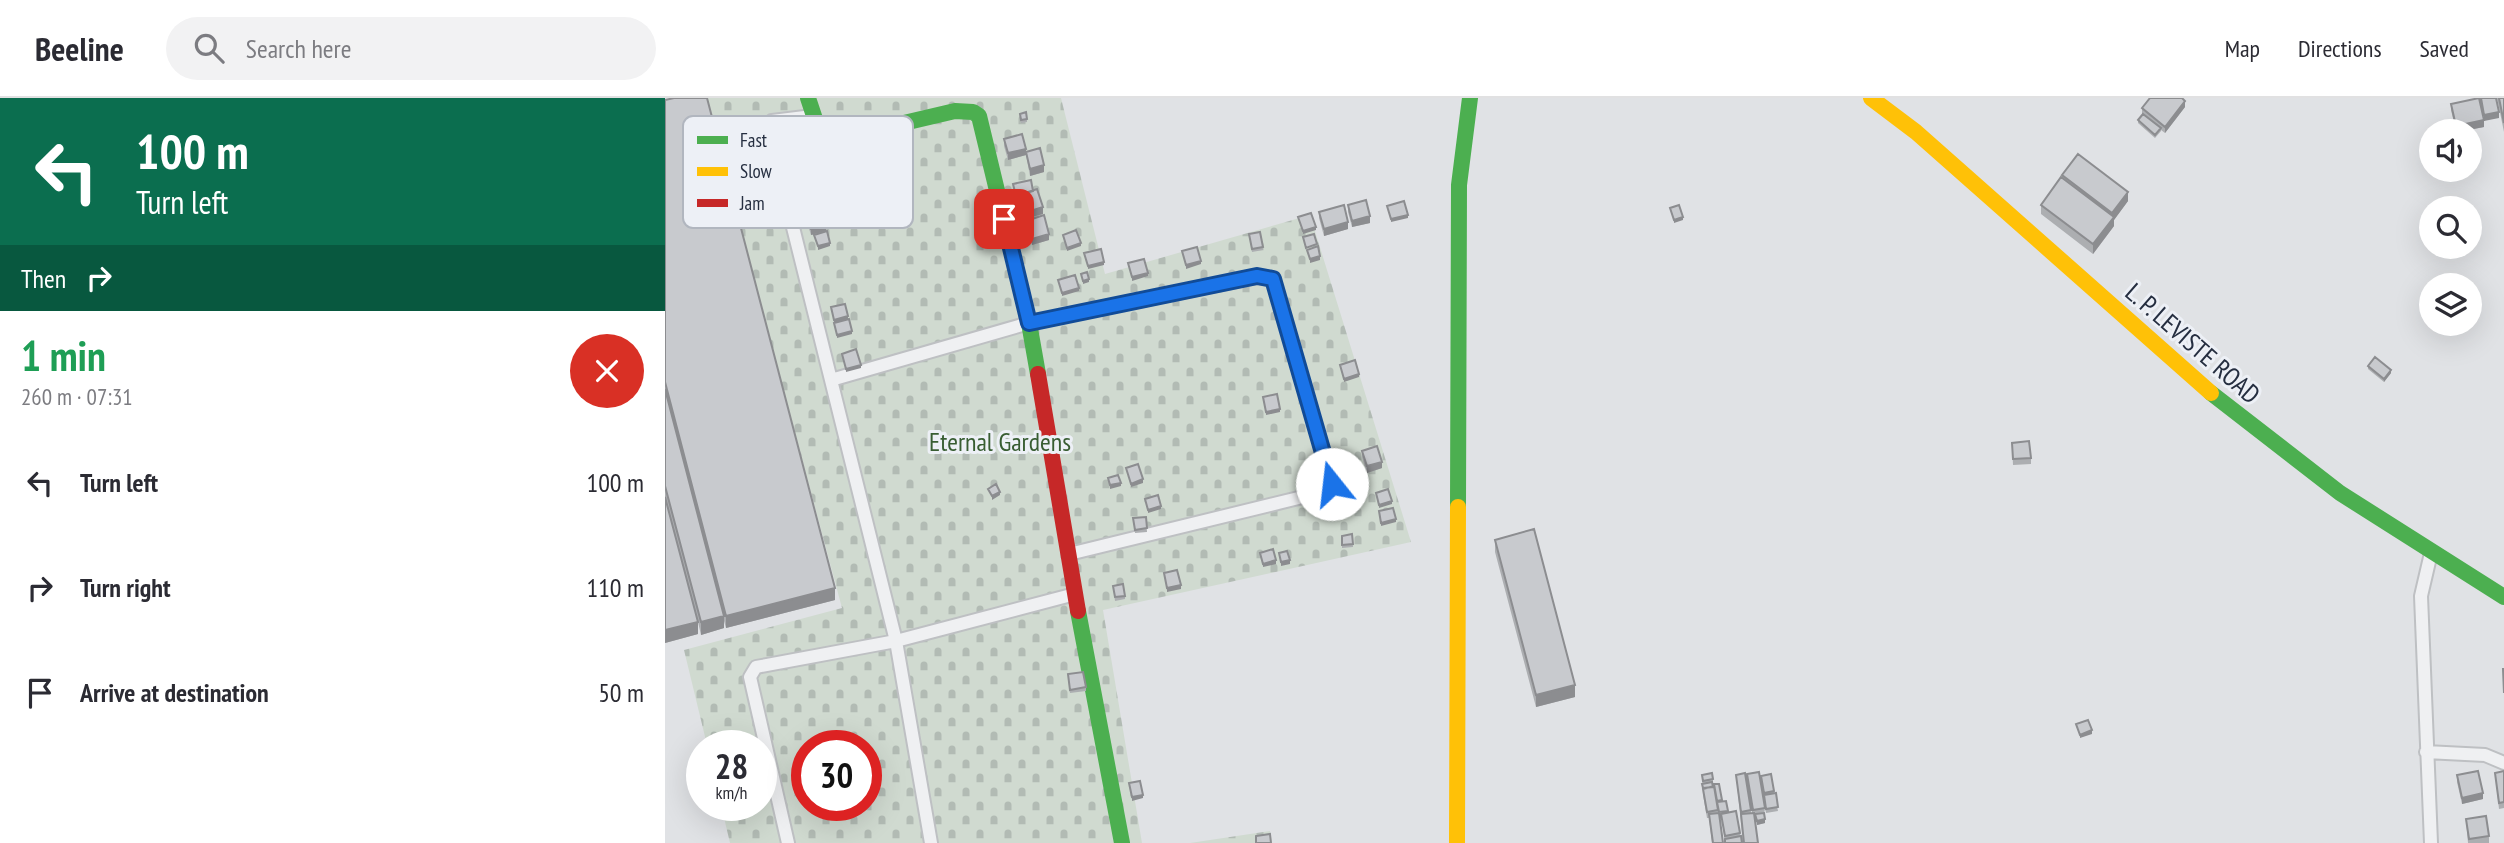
<!DOCTYPE html>
<html lang="en">
<head>
<meta charset="utf-8">
<style>
	body { margin:0; font-family:"PT Sans Narrow",sans-serif; background:#f2f2f3; color:#2b2b33; height:100vh; display:flex; flex-direction:column; font-size:26px; white-space:nowrap }
	* { box-sizing:border-box; margin:0 }
	p { font-size:23px; color:#7c7c81 }
	.icon { flex:none; width:38px; height:38px; fill:none; stroke:currentColor; stroke-width:2; stroke-linecap:round; stroke-linejoin:round }
	.map { position:relative; flex:1; overflow:hidden }
	.sheet { display:flex; flex-direction:column; background:#fff; width:665px }
	.sheet>* { flex:none }
	.hud { background:#0b6e4f; color:#fff; overflow:hidden }
	.controls { position:absolute; left:1754px; top:21px; display:grid; gap:14px }
	.controls a { display:grid; place-items:center; width:63px; height:63px; border-radius:50%; background:#fff; box-shadow:0 7px 28px #0002; font-size:35px }
	.speed { position:absolute; left:21px; top:632px; display:flex; gap:14px; font-size:35px; font-weight:700; text-align:center }
	.speed>* { display:grid; place-content:center; width:91px; height:91px; border-radius:50%; background:#fff; box-shadow:0 7px 28px #0002; line-height:1 }
	.speed small { font-size:18px; font-weight:400 }
	.speed .limit { border:10px solid #d22; background:#fff; color:#111 }
	.pin { position:absolute; display:grid; place-items:center; width:60px; height:60px; color:#fff; margin:-30px; border-radius:14px; box-shadow:0 4px 10px #0006 }
	.me { position:absolute; width:77px; margin:-38px; rotate:344deg; stroke-linejoin:round; filter:drop-shadow(0 0 5px #0008) }
	.turn { display:flex; align-items:center; gap:24px; height:147px; padding:0 21px; font-size:32px }
	.turn .icon { width:91px; height:91px; stroke-width:2.5 }
	.turn b { display:block; font-size:49px; line-height:60px }
	.then { display:flex; align-items:center; height:66px; padding:0 21px; background:#0003; gap:14px; font-size:26px }
	.round { display:grid; place-items:center; flex:none; width:74px; height:74px; border-radius:37px; background:#f2f2f3 }
	.headline { display:flex; align-items:center; justify-content:space-between; height:119px; padding:0 21px }
	h1 { font-size:42px; font-weight:700; line-height:52px; color:#1e9e55 }
	ul { padding:0; list-style:none }
	li { display:flex; align-items:center; gap:21px; height:105px; padding:0 21px }
	li div { flex:1 }
	li b { display:block; font-size:26px }
	li em { font-style:normal }
	header { display:flex; align-items:center; gap:42px; box-sizing:border-box; height:98px; padding:0 35px; background:#fff; border-bottom:2px solid #e1e1e2 }
	header strong { font-size:33px }
	nav { display:flex; gap:38px; margin-inline-start:auto; font-size:24px }
	.search { width:490px; height:63px; background:#f2f2f3; display:flex; align-items:center; gap:18px; box-sizing:border-box; padding:0 24px; border-radius:38px; color:#7c7c81; font-size:26px }
	main { display:flex; flex:1; min-height:0 }
	.map>svg:first-child { display:block }
	.cemetery { fill:url(#cemetery-stones); fill-rule:evenodd }
	.lines { fill:none; stroke-linecap:round; stroke-linejoin:round }
	.street-casing { stroke:#bec0c3; stroke-width:16 }
	.street { stroke:#eff0f2; stroke-width:12 }
	.fast { stroke:#4caf50; stroke-width:16 }
	.slow { stroke:#ffc107; stroke-width:16 }
	.jam { stroke:#c62828; stroke-width:16 }
	.wall { fill:#acaeb1 }
	.shaded-wall { fill:#8c8d90 }
	.building { fill:#c8cace; stroke:#8c8d90; stroke-width:2 }
	.route-casing { stroke:#114b97; stroke-width:18 }
	.route { stroke:#1a73e8; stroke-width:12 }
	.labels { text-anchor:middle; dominant-baseline:central; stroke-width:6; stroke-linejoin:round; paint-order:stroke }
	.street-label { font-size:26px; fill:#252e40; stroke:#edf0f6 }
	.park-label { font-size:26px; fill:#385d32; stroke:#edf0f6 }
	.key { fill:#edf0f6; stroke:#b1b6bf; stroke-width:2 }
	.key-label { font-size:19px; fill:#252e40 }
</style>
</head>
<body>
<header>
<strong>Beeline</strong>
<div class="search"><svg class="icon" aria-label="search" viewBox="0 0 24 24"><circle cx="10" cy="10" r="6"/><path d="M15 15l6 6"/></svg>Search here</div>
<nav><a>Map</a><a>Directions</a><a>Saved</a></nav>
</header>
<main>
<section class="sheet">
<div class="hud">
<div class="turn"><svg class="icon" aria-label="left" viewBox="0 0 24 24"><path d="M17 20v-9H6M10 6l-5 5 5 5"/></svg><div><b>100 m</b>Turn left</div></div>
<div class="then">Then<svg class="icon" aria-label="right" viewBox="0 0 24 24"><path d="M7 20v-9h11M14 6l5 5-5 5"/></svg></div>
</div>
<div class="headline"><div><h1>1 min</h1><p>260 m · 07:31</p></div><a class="round" style="background:#d93025;color:#fff"><svg class="icon" aria-label="close" viewBox="0 0 24 24"><path d="M6 6l12 12M18 6L6 18"/></svg></a></div>
<ul>
<li><svg class="icon" aria-label="left" viewBox="0 0 24 24"><path d="M17 20v-9H6M10 6l-5 5 5 5"/></svg><div><b>Turn left</b></div><em>100 m</em></li>
<li><svg class="icon" aria-label="right" viewBox="0 0 24 24"><path d="M7 20v-9h11M14 6l5 5-5 5"/></svg><div><b>Turn right</b></div><em>110 m</em></li>
<li><svg class="icon" aria-label="arrive" viewBox="0 0 24 24"><path d="M6 21V4h12l-3 4 3 4H6"/></svg><div><b>Arrive at destination</b></div><em>50 m</em></li>
</ul>
</section>
<div class="map">
<svg width="1839" height="745" viewBox="0 0 1839 745">
	<defs>
		<pattern id="cemetery-stones" width="16" height="16" patternUnits="userSpaceOnUse" patternTransform="scale(1.75)"><rect width="16" height="16" fill="#d0dad0"/><path d="M2 7V4a2 2 0 0 1 4 0v3zM10 15v-3a2 2 0 0 1 4 0v3z" fill="#b2bbb4"/></pattern>
	</defs>
	<rect width="100%" height="100%" fill="#e0e2e5"/>
	<!-- cemetery -->
	<path class="cemetery" d="M40 0H396L440 176 645 117 746 444 438 512 477 745H65L56 707H96V648L42 647 19 552 177 510ZM142 648H201V707H142Z
		M605 733 607 745H525Z"/>
	<g class="lines">
		<!-- street casing -->
		<g class="street-casing">
			<path id="street" d="M148 18 107 23 104 33 231 543 266 745
				M166 282 364 225 592 179 608 181 667 386 654 395 404 456
				M1761 654 1820 657 1839 665
				M123 745 85 579 91 569 231 543 410 496
				M1766 745 1756 498 1766 455"/>
		</g>
		<!-- street -->
		<use href="#street" class="street"/>
		<!-- fast -->
		<path class="fast" d="M143 0 156 39 162 43 290 13 308 14 314 18 364 225 373 276
			M1546 295 1675 395 1839 499
			M793 409 794 87 805 0
			M413 513 457 745"/>
		<!-- slow -->
		<path class="slow" d="M1206 0 1251 34 1546 295
			M792 745 793 409"/>
		<!-- jam -->
		<path class="jam" d="M373 276 413 513"/>
	</g>
	<!-- wall -->
	<path class="wall" d="M1832 0H1839V34Z
		M0 2 170 502 61 530 59 523V530L36 537 33 524V536L0 545Z
		M1786 6 1819 29 1798 33H1791L1786 12Z
		M1520 9 1500 35 1496 32V33L1490 40 1473 25V22L1477 17V10Z
		M355 16 362 21V24L356 25Z
		M117 30 147 49 122 56 117 37Z
		M339 41 361 54 379 74 365 78 361 57 343 62 339 48Z
		M1397 77 1463 103 1449 122V128L1428 156 1376 116V107L1397 80Z
		M348 86 378 116 356 122 351 104Z
		M683 107 705 125 687 129 683 114Z
		M139 108 161 133 146 137 139 115Z
		M654 114 683 131 659 138 654 120Z
		M361 123 384 142 367 147 361 129Z
		M584 136 598 149V152L587 154Z
		M1703 268 1726 275 1719 284 1703 271Z
		M1347 345 1366 360V366L1348 367Z
		M697 353 717 370 702 375 697 359Z
		M481 419 482 434 470 435 468 420Z
		M687 436 688 449 677 450V438Z
		M830 442 910 599 871 609 830 454Z
		M448 488 460 498V501L450 503Z
		M403 579 421 589V593L405 595Z
		M1839 673V710L1834 711 1830 675Z
		M1082 676 1100 710 1099 717 1100 725 1092 727 1090 718H1089L1093 745H1078L1071 677 1086 712V715H1087Z
		M1037 677 1048 681V689L1054 686 1057 703H1061L1063 714 1075 735 1077 745H1060L1056 717H1054L1058 745H1047L1044 720H1042L1038 697Z
		M1792 677 1818 701 1797 706 1792 684Z
		M1096 681 1109 693 1113 713 1101 715Z
		M1801 721 1824 738V745H1803Z"/>
	<!-- shaded-wall -->
	<path class="shaded-wall" d="M1520 3V9L1500 35V29Z
		M1834 14V20L1819 23V17Z
		M1819 22V29L1798 33H1791V28Z
		M147 43V49L122 56V50Z
		M361 51V57L343 62V55Z
		M142 66V69L129 73V69Z
		M379 67V74L365 78V71Z
		M148 91V95L136 99V96Z
		M1463 94V103L1449 122V128L1428 156V146L1447 121V115Z
		M378 109V116L356 122V116Z
		M743 117V120L726 124V121Z
		M705 118V125L687 129V123Z
		M1018 119V122L1009 125V122Z
		M683 124V131L659 138V131Z
		M161 126V133L146 137V131Z
		M651 129V132L638 136V133Z
		M384 136V142L367 147V141Z
		M165 145V148L153 152V148Z
		M416 145V148L402 153V150Z
		M655 158V162L645 165V161Z
		M536 163V166L521 171V167Z
		M439 164V167L423 171V168Z
		M483 175V178L467 183V179Z
		M424 181V184L418 186V183Z
		M414 190V193L397 198V195Z
		M183 218V221L169 225V222Z
		M187 233V236L172 240V237Z
		M196 267V270L181 274V271Z
		M1726 272V275L1719 284V281Z
		M694 276V279L679 284V281Z
		M615 311V314L601 317V314Z
		M717 364V370L702 375V368Z
		M478 381V385L466 389V386Z
		M456 385V388L445 391V387Z
		M335 394V397L327 402V398Z
		M727 403V406L714 410V407Z
		M496 408V411L483 415V412Z
		M731 421V424L716 428V425Z
		M611 462V466L598 469V466Z
		M625 462V466L616 468V464Z
		M516 487V491L502 494V490Z
		M170 490V502L61 530V518Z
		M59 518V530L36 537V524Z
		M33 524V536L0 545V532Z
		M910 587V599L871 609V597Z
		M1427 632V636L1415 640V637Z
		M1818 695V701L1797 706V700Z
		M478 697V700L467 703V699Z
		M1100 721V725L1092 727V723Z"/>
	<!-- building -->
	<path class="building" d="M9 0H42L170 490 61 518 0 284V2Z
		M1485 0H1517L1520 3 1500 29 1477 10Z
		M1814 0 1819 22 1791 28 1786 6Z
		M1816 0H1831L1834 14 1819 17Z
		M1834 0H1839V25Z
		M361 14 362 21 356 22 355 16Z
		M1478 16 1496 30 1490 37 1473 22Z
		M357 36 361 51 343 55 339 41Z
		M375 50 379 67 365 71 361 54Z
		M1413 56 1463 94 1447 115 1397 77Z
		M1396 79 1449 119 1428 146 1376 107Z
		M366 82 368 93 351 98 348 86Z
		M372 91 378 109 356 116 351 98Z
		M701 102 705 118 687 123 683 107Z
		M739 103 743 117 726 121 722 108Z
		M155 104 161 126 146 131 139 108Z
		M679 107 683 124 659 131 654 114Z
		M1014 107 1018 119 1009 122 1005 110Z
		M646 115 651 129 638 133 633 119Z
		M379 117 384 136 367 141 361 123Z
		M411 132 416 145 402 150 398 137Z
		M162 133 165 145 153 148 149 137Z
		M595 134 598 149 587 151 584 136Z
		M649 136 652 146 641 150 638 139Z
		M653 148 655 158 645 161 642 152Z
		M532 149 536 163 521 167 517 153Z
		M436 151 439 164 423 168 419 155Z
		M479 161 483 175 467 179 463 165Z
		M422 174 424 181 418 183 416 176Z
		M410 177 414 190 397 195 393 182Z
		M180 206 183 218 169 222 166 209Z
		M184 221 187 233 172 237 169 225Z
		M191 251 196 267 181 271 177 256Z
		M1710 259 1726 272 1719 281 1703 268Z
		M690 262 694 276 679 281 675 267Z
		M0 291 59 518 36 524 0 388Z
		M612 296 615 311 601 314 598 299Z
		M1364 343 1366 360 1348 361 1347 345Z
		M712 348 717 364 702 368 697 353Z
		M473 366 478 381 466 386 461 370Z
		M453 377 456 385 445 387 443 380Z
		M331 386 335 394 327 398 323 391Z
		M723 391 727 403 714 407 711 395Z
		M493 397 496 408 483 412 480 401Z
		M0 399 33 524 0 532Z
		M728 410 731 421 716 425 714 413Z
		M481 419 482 430 470 432 468 420Z
		M869 431 910 587 871 597 830 442Z
		M687 436 688 446 677 447V438Z
		M608 451 611 462 598 466 595 455Z
		M622 453 625 462 616 464 614 455Z
		M512 472 516 487 502 490 499 475Z
		M458 486 460 498 450 499 448 488Z
		M1838 571H1839V595Z
		M418 574 421 589 405 592 403 576Z
		M1423 622 1427 632 1415 637 1411 626Z
		M1813 673 1818 695 1797 700 1792 677Z
		M1839 673V704L1834 705 1830 675Z
		M1094 674 1100 710 1088 712 1082 676Z
		M1047 675 1048 681 1038 683 1037 677Z
		M1080 675 1086 712 1076 714 1071 677Z
		M1106 676 1109 693 1099 695 1096 678Z
		M475 683 478 697 467 699 464 685Z
		M1047 684 1048 689 1038 690 1037 686Z
		M1049 686H1054L1057 702 1052 703Z
		M1049 688 1053 712 1042 714 1038 691Z
		M1111 695 1113 709 1101 711 1099 697Z
		M1061 703 1063 713 1054 714 1052 704Z
		M1071 713 1075 735 1060 738 1056 716Z
		M1054 715 1058 745H1048L1044 716Z
		M1089 715 1093 745H1079L1076 716Z
		M1099 715 1100 721 1092 723 1090 716Z
		M1821 718 1824 738 1804 741 1801 721Z
		M605 736 606 745H591V738Z
		M1076 738 1077 745H1060V741Z"/>
	<g class="lines">
		<!-- route casing -->
		<g class="route-casing">
			<path id="route" d="M339 121 364 225 592 178 608 181 667 386"/>
		</g>
		<!-- route -->
		<use href="#route" class="route"/>
	</g>
	<g class="labels">
		<!-- street labels -->
		<g class="street-label">
			<text transform="translate(1528 245) rotate(41)">L. P. LEVISTE ROAD</text>
		</g>
		<!-- park labels -->
		<g class="park-label">
			<text x="335" y="343">Eternal Gardens</text>
		</g>
	</g>
	<!-- legend -->
	<rect x="18" y="18" width="230" height="112" rx="10" class="key"/>
	<rect x="32" y="38" width="31" height="8" fill="#4caf50"/>
	<rect x="32" y="69" width="31" height="9" fill="#ffc107"/>
	<rect x="32" y="101" width="31" height="8" fill="#c62828"/>
	<g class="key-label">
		<text x="75" y="49">Fast</text>
		<text x="75" y="80">Slow</text>
		<text x="75" y="112">Jam</text>
	</g>
</svg>
<div class="controls">
<a><svg class="icon" aria-label="sound" viewBox="0 0 24 24"><path d="M4 9h4l5-4v14l-5-4H4zM17 9q2 3 0 6"/></svg></a>
<a><svg class="icon" aria-label="search" viewBox="0 0 24 24"><circle cx="10" cy="10" r="6"/><path d="M15 15l6 6"/></svg></a>
<a><svg class="icon" aria-label="layers" viewBox="0 0 24 24"><path d="M12 4l9 5-9 5-9-5zM3 14l9 5 9-5"/></svg></a>
</div>
<div class="speed"><div>28<small>km/h</small></div><div class="limit">30</div></div>
<div class="pin" style="left:339px;top:121px;background:#d93025"><svg class="icon" aria-label="arrive" viewBox="0 0 24 24"><path d="M6 21V4h12l-3 4 3 4H6"/></svg></div>
<svg class="me" style="left:667px;top:386px" viewBox="-20 -20 40 40"><circle r="19" fill="#fff"/><path d="M0-13L10 11 0 6-10 11z" fill="#1a73e8"/></svg>
</div>
</main>
</body>
</html>
